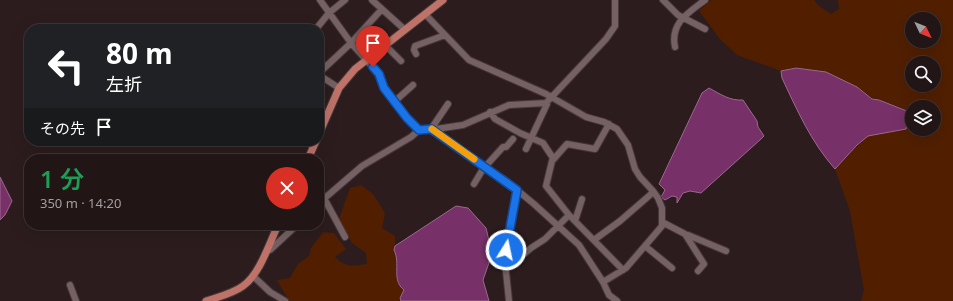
<!DOCTYPE html>
<html lang="ja">
<head>
<meta charset="utf-8">
<style>
	body { margin:0; font-family:"Noto Sans","Noto Sans JP",sans-serif; background:#291e1f; color:#f1f3f6; height:100vh; display:flex; flex-direction:column; font-size:15px; white-space:nowrap }
	* { box-sizing:border-box; margin:0 }
	p { font-size:13px; color:#a29fa1 }
	.icon { flex:none; width:22px; height:22px; fill:none; stroke:currentColor; stroke-width:2; stroke-linecap:round; stroke-linejoin:round }
	.map { position:relative; flex:1; overflow:hidden }
	.sheet { position:absolute; left:24px; top:154px; width:300px; height:76px; display:flex; flex-direction:column; background:#211516; border-radius:16px; box-shadow:0 4px 16px #0002,0 0 0 1px #3e3435 }
	.sheet>* { flex:none }
	.guide { position:absolute; left:24px; top:24px; width:300px; height:122px; border-radius:16px; box-shadow:0 4px 16px #0002,0 0 0 1px #3e3435; background:#202124; color:#fff; overflow:hidden }
	.needle { width:26px; rotate:133deg }
	.tools { position:absolute; left:905px; top:12px; display:grid; gap:8px }
	.tools a { display:grid; place-items:center; width:36px; height:36px; border-radius:50%; background:#211516; box-shadow:0 4px 16px #0002,0 0 0 1px #3e3435; font-size:20px }
	.pin { position:absolute; display:grid; place-items:center; width:34px; height:34px; color:#fff; margin:-41px -17px; border-radius:50% 50% 50% 0; rotate:-45deg; box-shadow:0 0 4px #0007 }
	.pin .icon { rotate:45deg }
	.me { position:absolute; width:44px; margin:-22px; rotate:10deg; stroke-linejoin:round; filter:drop-shadow(0 0 3px #0008) }
	.turn { display:flex; align-items:center; gap:14px; height:84px; padding:0 16px; font-size:18px }
	.turn .icon { width:52px; height:52px; stroke-width:2.5 }
	.turn b { display:block; font-size:28px; line-height:34px }
	.then { display:flex; align-items:center; height:38px; padding:0 16px; background:#0003; gap:8px; font-size:15px }
	.round { display:grid; place-items:center; flex:none; width:42px; height:42px; border-radius:21px; background:#291e1f }
	.summary { display:flex; align-items:center; justify-content:space-between; height:68px; padding:0 16px }
	h1 { font-size:24px; font-weight:600; line-height:30px; color:#1e9e55 }
	.map>svg:first-child { display:block }
	.green { fill:#511f00; fill-rule:evenodd }
	.water { fill:#773168; stroke:#9c688e }
	.lines { fill:none; stroke-linecap:round; stroke-linejoin:round }
	.minor-casing { stroke:#453839; stroke-width:8 }
	.major-casing { stroke:#453839; stroke-width:9 }
	.minor { stroke:#756163; stroke-width:6 }
	.major { stroke:#be7268; stroke-width:7 }
	.route-casing { stroke:#114b97; stroke-width:10 }
	.route { stroke:#1a73e8; stroke-width:7 }
	.slow { stroke:#f59e0b; stroke-width:7 }
</style>
</head>
<body>
<div class="map">
<svg width="953" height="301" viewBox="0 0 953 301">
	<rect width="100%" height="100%" fill="#2c1c1e"/>
	<!-- green -->
	<path class="green" d="M711 0H814L819 6 831 14 839 9 838 0H953V301H861L864 290 850 211 835 169 858 145 868 136 906 129 907 126 912 120V129H934V107H912V112L879 99 872 98 857 87 826 72 796 67 781 71 737 55 720 39 699 11ZM912 19H934V41H912ZM912 63H934V85H912Z
		M361 185 373 194 385 213 382 228 395 236V246L394 250 396 254 397 280 399 286 404 290 399 298 401 301H289L277 280 290 278 298 264 309 256 311 248 323 232 334 233 346 249 335 257C345 268 354 266 367 264L366 253 352 243 339 219 350 188Z"/>
	<!-- water -->
	<path class="water" d="M796 68 826 72 857 87 872 99 879 100 912 113V119L907 126 906 129 868 136 857 145 835 169C811 142 797 110 782 78L781 71Z
		M709 88C720 94 730 101 743 100L757 121 758 127 764 136 761 139 701 193 690 191 683 193 677 203V197L672 196 665 200 661 197 665 190 659 184 702 93Z
		M0 177 12 201 5 215 0 220Z
		M456 206 468 208 486 228 491 249V257L483 280 489 301H401L400 298 404 290C391 280 401 264 394 250L395 246Z"/>
	<g class="lines">
		<!-- minor casing -->
		<g class="minor-casing">
			<path id="minor" d="M320 0 351 43 379 74 384 89 407 118 419 130 431 129 434 131 488 170 505 180 534 204 579 245 603 282 626 268 662 226V208L658 198 653 191 640 177 635 169 628 145 617 129 604 122 586 117 546 94 469 60 425 14
				M372 0 404 29
				M663 0 678 15 705 29
				M316 29 329 13 345 0
				M385 45 401 61
				M675 47C670 23 688 13 705 0
				M416 54 414 50 415 46 445 35
				M319 73 351 43 382 9
				M319 75 339 88
				M394 102 413 85
				M490 112 495 119 520 133 543 143 553 158
				M609 124 595 149 567 144 552 161 546 186 569 215 623 270
				M431 129 448 104
				M434 131 436 129 463 125 509 105 546 103 606 39 615 26V0
				M526 149 547 104 546 103
				M474 184 483 169 503 147H506L513 139
				M324 198 345 237
				M319 203 362 166 411 137 419 130
				M574 219 576 218 582 199
				M662 222 685 234 704 264 698 271
				M687 236 688 235 726 251
				M594 240 620 221 650 195 653 191
				M645 246 672 268
				M267 250H270L297 225
				M505 268 510 266 531 248 545 239 569 215
				M253 276 270 292 285 301
				M603 282 609 295 617 301
				M70 285 76 301
				M509 301 505 262 506 250 517 190"/>
		</g>
		<!-- major casing -->
		<g class="major-casing">
			<path id="major" d="M319 134 339 88 355 69 443 0
				M308 159 316 141
				M206 301C218 297 232 294 243 286 260 274 269 244 278 225"/>
		</g>
		<!-- minor -->
		<use href="#minor" class="minor"/>
		<!-- major -->
		<use href="#major" class="major"/>
	</g>
	<g class="lines">
		<!-- route casing -->
		<g class="route-casing">
			<path id="route" d="M373 67 379 74 384 88 407 118 419 130 431 129 434 131 517 190 506 250"/>
		</g>
		<!-- route -->
		<use href="#route" class="route"/>
		<!-- slow -->
		<path class="slow" d="M432 129 474 159"/>
	</g>
</svg>
<div class="tools">
<a><svg class="needle" viewBox="-14 -14 28 28"><path d="M0-13l5 13h-10z" fill="#e53935"/><path d="M0 13l5-13h-10z" fill="#a29fa1"/></svg></a>
<a><svg class="icon" aria-label="search" viewBox="0 0 24 24"><circle cx="10" cy="10" r="6"/><path d="M15 15l6 6"/></svg></a>
<a><svg class="icon" aria-label="layers" viewBox="0 0 24 24"><path d="M12 4l9 5-9 5-9-5zM3 14l9 5 9-5"/></svg></a>
</div>
<div class="pin" style="left:373px;top:67px;background:#d93025"><svg class="icon" aria-label="arrive" viewBox="0 0 24 24"><path d="M6 21V4h12l-3 4 3 4H6"/></svg></div>
<svg class="me" style="left:506px;top:250px" viewBox="-20 -20 40 40"><circle r="17" fill="#1a73e8" stroke="#fff" stroke-width="3"/><path d="M0-11L8 9 0 5-8 9z" fill="#fff"/></svg>
<div class="guide">
<div class="turn"><svg class="icon" aria-label="left" viewBox="0 0 24 24"><path d="M17 20v-9H6M10 6l-5 5 5 5"/></svg><div><b>80 m</b>左折</div></div>
<div class="then">その先<svg class="icon" aria-label="arrive" viewBox="0 0 24 24"><path d="M6 21V4h12l-3 4 3 4H6"/></svg></div>
</div>
<section class="sheet">
<div class="summary"><div><h1>1 分</h1><p>350 m · 14:20</p></div><a class="round" style="background:#d93025;color:#fff"><svg class="icon" aria-label="close" viewBox="0 0 24 24"><path d="M6 6l12 12M18 6L6 18"/></svg></a></div>
</section>
</div>
</body>
</html>
